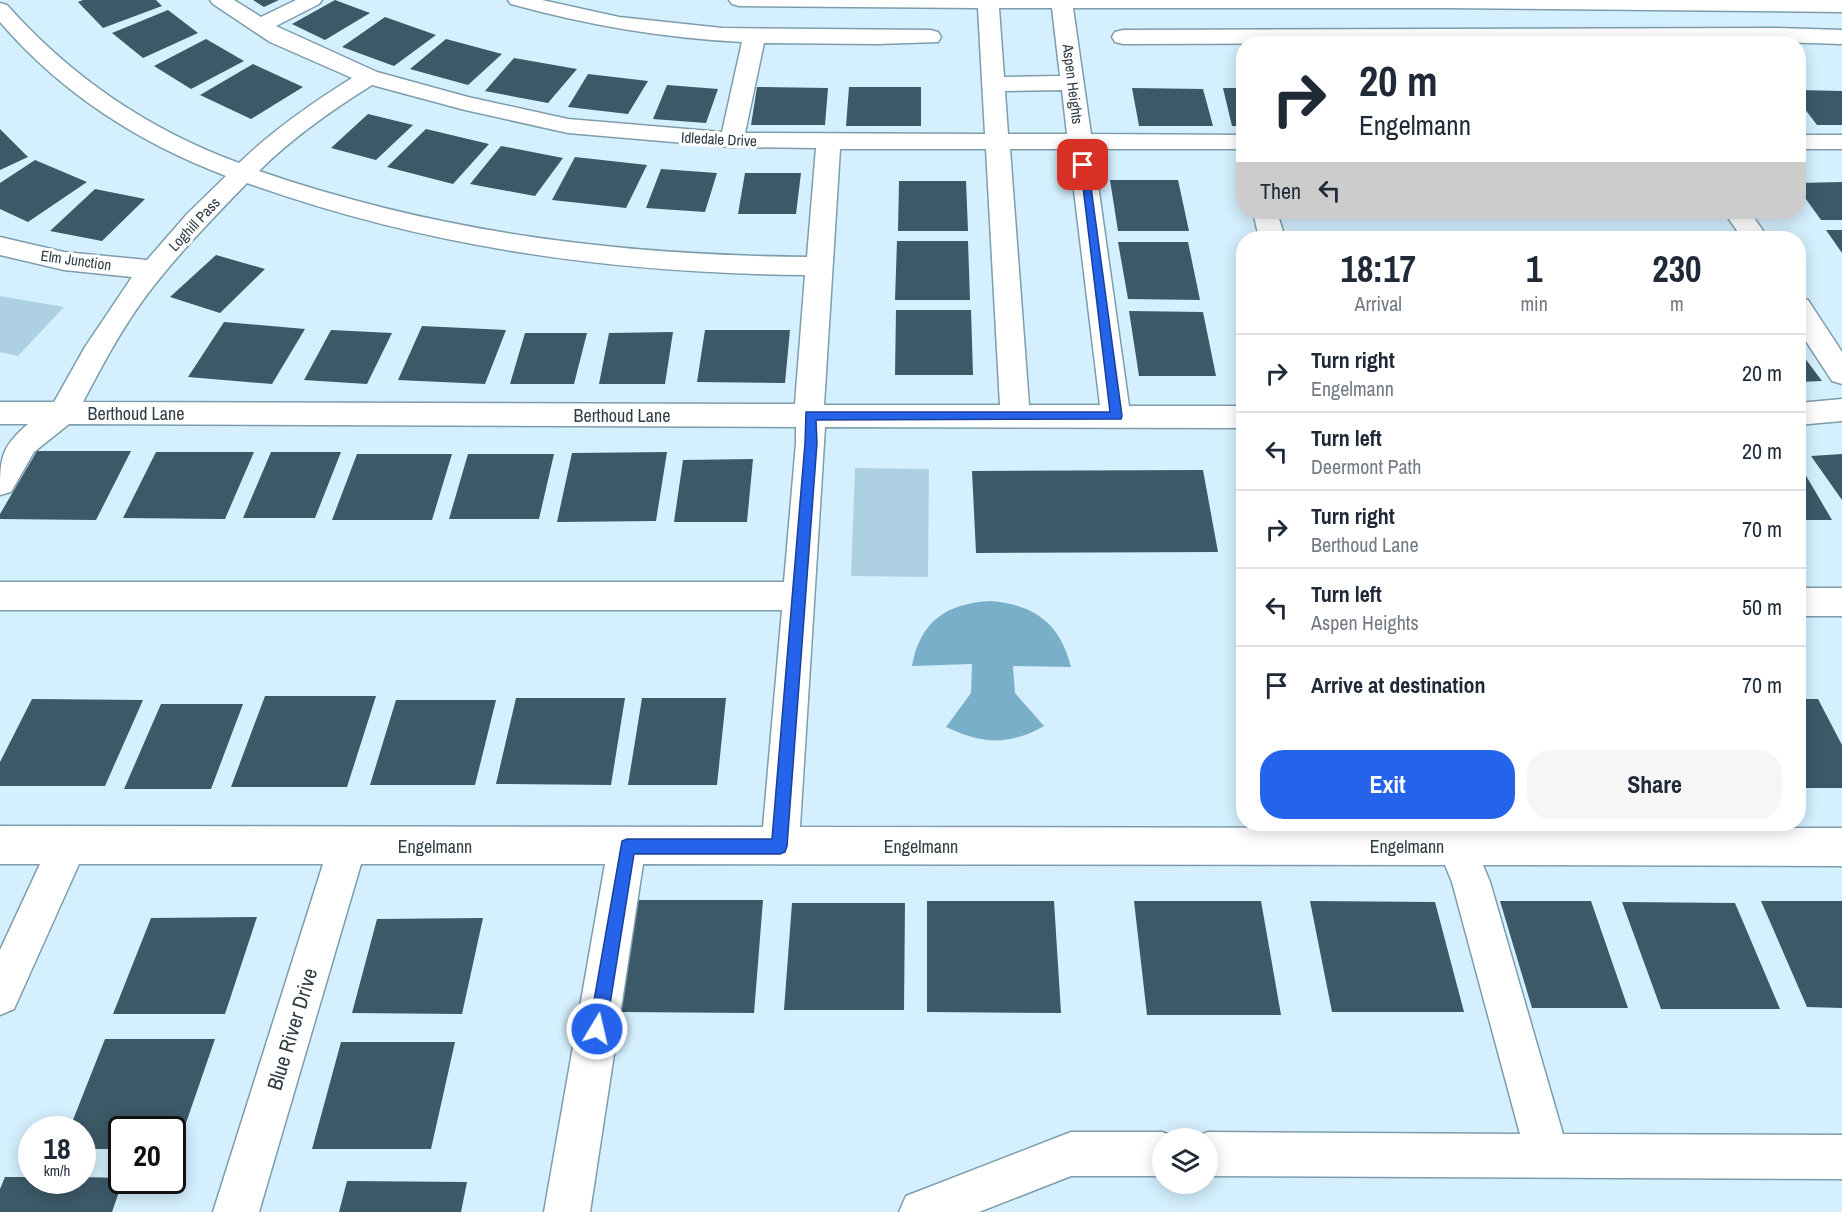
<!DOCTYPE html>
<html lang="en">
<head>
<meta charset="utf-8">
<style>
	body { margin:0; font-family:"Archivo Narrow",sans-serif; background:#f6f6f7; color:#1f2937; height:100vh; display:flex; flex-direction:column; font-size:22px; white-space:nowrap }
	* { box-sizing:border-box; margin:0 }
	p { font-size:20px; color:#747a83 }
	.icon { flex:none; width:33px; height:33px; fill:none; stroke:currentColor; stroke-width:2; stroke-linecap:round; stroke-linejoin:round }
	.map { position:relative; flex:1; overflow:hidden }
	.drawer { position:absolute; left:1236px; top:231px; width:570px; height:600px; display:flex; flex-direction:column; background:#fff; border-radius:24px; box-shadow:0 3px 15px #0003 }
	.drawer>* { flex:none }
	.hud { position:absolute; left:1236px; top:36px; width:570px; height:183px; border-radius:24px; box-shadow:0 3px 15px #0003; background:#fff; color:#1f2937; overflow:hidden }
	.controls { position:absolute; left:1152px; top:1128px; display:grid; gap:12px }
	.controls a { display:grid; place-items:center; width:66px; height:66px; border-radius:50%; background:#fff; box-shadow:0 3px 15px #0003; font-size:30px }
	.speed { position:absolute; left:18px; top:1116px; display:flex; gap:12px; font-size:30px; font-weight:700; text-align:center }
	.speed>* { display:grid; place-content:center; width:78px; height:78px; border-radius:50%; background:#fff; box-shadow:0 3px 15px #0003; line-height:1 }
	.speed small { font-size:15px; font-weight:400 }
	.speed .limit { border:3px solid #111; border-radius:9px; background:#fff; color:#111 }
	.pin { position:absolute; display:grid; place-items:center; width:51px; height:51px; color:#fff; margin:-26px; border-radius:12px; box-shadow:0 3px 9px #0006 }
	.me { position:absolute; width:66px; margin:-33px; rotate:9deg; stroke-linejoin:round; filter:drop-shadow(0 0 4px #0008) }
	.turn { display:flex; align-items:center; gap:21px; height:126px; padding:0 24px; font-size:27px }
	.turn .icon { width:78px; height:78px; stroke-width:2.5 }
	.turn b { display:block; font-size:42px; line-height:51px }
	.then { display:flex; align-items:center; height:57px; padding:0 24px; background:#0003; gap:12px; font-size:22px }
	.eta { display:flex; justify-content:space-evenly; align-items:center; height:102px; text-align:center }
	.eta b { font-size:36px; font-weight:700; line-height:42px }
	.cta { display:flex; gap:12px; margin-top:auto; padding:12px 24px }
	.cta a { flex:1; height:69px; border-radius:24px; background:#2563eb; color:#fff; font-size:24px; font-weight:700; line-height:69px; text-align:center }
	.cta a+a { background:#f6f6f7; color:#1f2937 }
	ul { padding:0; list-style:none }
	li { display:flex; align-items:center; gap:18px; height:78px; padding:0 24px; border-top:2px solid #e0e1e3 }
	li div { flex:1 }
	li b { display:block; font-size:22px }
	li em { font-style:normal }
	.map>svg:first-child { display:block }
	.green { fill:#add1e3 }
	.water { fill:#7aafca }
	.building { fill:#3c5968 }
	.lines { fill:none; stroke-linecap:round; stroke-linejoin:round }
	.minor-casing { stroke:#7d9dad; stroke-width:3 }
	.minor { fill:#fff; fill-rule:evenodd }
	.route { fill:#2563eb; stroke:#184099; stroke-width:1.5 }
	.labels { text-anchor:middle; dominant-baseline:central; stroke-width:6; stroke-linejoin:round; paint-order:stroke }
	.far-street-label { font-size:15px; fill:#2f3c43; stroke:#fff }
	.street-label { font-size:18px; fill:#2f3c43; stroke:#fff }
	.near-street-label { font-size:21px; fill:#2f3c43; stroke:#fff }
</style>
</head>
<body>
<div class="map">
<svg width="1842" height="1212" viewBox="0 0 1842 1212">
	<rect width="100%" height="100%" fill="#d4effd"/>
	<!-- green -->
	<path class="green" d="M0 296 64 307 18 356 0 352Z
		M855 468 929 469 928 577 851 576Z"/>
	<!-- water -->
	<path class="water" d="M991 601C1035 605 1060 623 1071 667L1013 666 1015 693 1044 726C1009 746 982 744 946 727L971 693 972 664 912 666C920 621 947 603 991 601Z"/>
	<!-- building -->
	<path class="building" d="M83 0H156L162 6 103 28 78 2Z
		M253 0H279L264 7Z
		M335 0 370 13 325 40 292 24Z
		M168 10 198 33 143 58 112 33Z
		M385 17 436 35 394 66 342 47Z
		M206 39 244 61 191 89 154 66Z
		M446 39 502 54 468 85 410 69Z
		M514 58 577 69 548 103 485 91Z
		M253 64 303 87 251 119 200 95Z
		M588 74 648 81 628 114 568 107Z
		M667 85 718 89 706 123 653 119Z
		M757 87 828 88 825 125H751Z
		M849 87H921V126H846Z
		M1132 88 1203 89 1213 126H1139Z
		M1223 88H1244V126H1232Z
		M1798 90 1842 91V125H1817L1798 100Z
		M368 114 413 125 376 160 331 148Z
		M0 129 28 157 0 170Z
		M426 129 489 144 453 184 387 167Z
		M501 146 563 158 535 196 470 184Z
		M575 157 647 165 626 208 552 200Z
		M35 160 87 182 28 222 0 209V183Z
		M661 169 717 173 705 212 646 208Z
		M745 173H801L796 214H738Z
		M1110 180H1178L1189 231H1118Z
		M899 181H966L968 231H898Z
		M1842 182V220H1821L1798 188V183Z
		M95 189 145 199 102 241 50 231Z
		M1278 212H1339L1340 214H1279Z
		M1359 212H1433L1434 214H1360Z
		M1448 212H1529L1531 215H1450Z
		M1541 212H1616L1618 215H1543Z
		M1637 212H1716L1719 217H1640Z
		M1826 230H1842V253Z
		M897 241H968L970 300H895Z
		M1118 242H1188L1200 300 1128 299Z
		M216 255 265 269 220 313 170 297Z
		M896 310H971L973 375H895Z
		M1129 311 1203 312 1216 376H1139Z
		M224 322 305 329 272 384 188 377Z
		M422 326 506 330 485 384 398 380Z
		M331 330 392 333 367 384 304 380Z
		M705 330H790L785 383 697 382Z
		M673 332 665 384H599L609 333Z
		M525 333H587L574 384H510Z
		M1798 349 1822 381 1798 382Z
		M37 451H131L96 520 0 519V514Z
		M156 452H254L225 519 123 518Z
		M271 452H341L315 518H243Z
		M667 452 656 521 557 522 572 453Z
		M357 454H452L432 520H332Z
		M468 454H554L539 519H449Z
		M1842 454V500L1811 456Z
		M753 459 747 522H674L683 460Z
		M1798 462 1832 520H1798Z
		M1203 470 1218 552 976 553 972 471Z
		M265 696H376L347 787H231Z
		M516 698H625L611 785 496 784Z
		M642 698H726L717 785H628Z
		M32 699 143 700 105 786H0V762Z
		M1798 699H1818L1842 745V788H1798Z
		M396 700H496L475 785H370Z
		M161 704H243L211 789H124Z
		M637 900H763L754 1013 620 1012Z
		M927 901H1054L1061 1013 927 1012Z
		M1134 901H1261L1281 1015H1147Z
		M1310 901 1435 902 1464 1012H1332Z
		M1500 901H1591L1628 1008H1532Z
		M1761 901H1842V1008L1807 1007Z
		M1622 902 1735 903 1780 1009H1661Z
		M792 903H905L904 1010H784Z
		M257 917 225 1014H113L151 918Z
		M483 918 462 1014 352 1013 377 919Z
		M105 1039H215L177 1149H172V1130H122V1149H82V1130H69Z
		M341 1042H455L431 1149H312Z
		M5 1177H32V1180H82V1177L122 1178 123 1180 112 1212H0V1189Z
		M347 1181 467 1182 461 1212H339Z"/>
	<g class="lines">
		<!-- minor casing -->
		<g class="minor-casing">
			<path id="minor" d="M210 0H234L261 17 296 0H322L319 4 276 26 377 72 468 97 568 119 722 132 742 42C663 38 587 25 511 4L508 0H542L619 17 722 28 930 30 938 32 941 37 938 42 878 44 764 43 745 133 985 134 978 8 739 6 732 4 729 0H1842V12L1446 8H1073L1091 134 1244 135V149H1093L1129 406H1244V428L825 427 800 827 1429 828 1431 824H1465L1467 828H1842V866L1483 865 1490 882 1563 1134 1842 1135V1179L1208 1176V1138H1192L1208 1132 1520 1134 1452 882 1445 865 643 864 590 1212H544L605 864H361L259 1212H213L323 864H79L14 1009 0 1015V950L40 864H0V826L763 827 782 610H0V582H784L796 443V427L69 424 34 452 11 492 0 495C0 459 0 448 28 424H0V402H54L85 347 132 277 64 270 0 255V237L64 252 147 260 187 214 226 176C139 143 61 93 0 22V3L7 5C71 77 149 130 239 163 273 130 312 103 352 78L270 42 213 4ZM999 8H1052L1060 76 1004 77ZM372 85 465 110 568 133 732 147 816 148 807 257C617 255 439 233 259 171 293 137 332 110 372 85ZM1062 90 1067 134H1008L1005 91ZM840 149H986L1000 405H824ZM1010 149H1069L1100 405H1029ZM247 183C429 248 612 273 805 275L795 404 83 402C102 366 122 328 146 296 176 256 212 219 247 183Z
				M1776 28 1842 30V44L1776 42 1123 44 1115 42 1112 37 1115 32 1123 30Z
				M1798 135H1842V149H1798Z
				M1253 212H1277L1285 238H1259Z
				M1724 212H1750L1768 238H1742Z
				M1798 298 1808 300 1842 352V384L1832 381 1798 329Z
				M1842 399V421L1798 425V403Z
				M1798 588H1842V616H1798Z
				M1071 1132H1162L1178 1138H1162V1176H1071L979 1212H899L906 1196Z"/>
		</g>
		<!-- minor -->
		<use href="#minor" class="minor"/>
	</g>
	<!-- route -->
	<path class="route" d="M1080 162 1088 165 1122 416 1121 419 816 420 817 443 787 846 785 852 780 854H634L606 1029 603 1035 597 1038 591 1035 589 1029 622 841 627 839H772L805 443 806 412H1110Z"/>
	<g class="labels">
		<!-- far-street labels -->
		<g class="far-street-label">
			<text transform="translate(1073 84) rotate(83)">Aspen Heights</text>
			<text transform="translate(719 139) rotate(3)">Idledale Drive</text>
			<text transform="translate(194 224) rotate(-47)">Loghill Pass</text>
			<text transform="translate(76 260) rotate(8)">Elm Junction</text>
		</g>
		<!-- street labels -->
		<g class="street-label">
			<text x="136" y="413">Berthoud Lane</text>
			<text x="622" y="415">Berthoud Lane</text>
			<text x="435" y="846">Engelmann</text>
			<text x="921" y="846">Engelmann</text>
			<text x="1407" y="846">Engelmann</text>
		</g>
		<!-- near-street labels -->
		<g class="near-street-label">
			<text transform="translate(292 1029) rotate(-73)">Blue River Drive</text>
		</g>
	</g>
</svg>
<div class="controls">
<a><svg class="icon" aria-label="layers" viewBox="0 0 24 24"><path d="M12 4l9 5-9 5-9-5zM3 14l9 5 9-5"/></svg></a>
</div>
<div class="speed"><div>18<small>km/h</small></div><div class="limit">20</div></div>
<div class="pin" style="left:1083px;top:165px;background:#d93025"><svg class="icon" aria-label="arrive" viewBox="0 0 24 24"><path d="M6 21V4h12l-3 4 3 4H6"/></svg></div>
<svg class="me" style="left:597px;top:1029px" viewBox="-20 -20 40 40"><circle r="17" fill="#2563eb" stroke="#fff" stroke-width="3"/><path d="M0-11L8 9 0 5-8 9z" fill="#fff"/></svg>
<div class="hud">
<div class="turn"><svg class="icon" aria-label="right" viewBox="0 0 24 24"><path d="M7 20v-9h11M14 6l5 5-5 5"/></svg><div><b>20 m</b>Engelmann</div></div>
<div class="then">Then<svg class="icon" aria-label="left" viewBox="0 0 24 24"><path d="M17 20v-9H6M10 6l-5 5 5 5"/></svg></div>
</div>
<section class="drawer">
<div class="eta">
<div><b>18:17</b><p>Arrival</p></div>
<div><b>1</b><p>min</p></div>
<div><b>230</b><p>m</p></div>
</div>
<ul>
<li><svg class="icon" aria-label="right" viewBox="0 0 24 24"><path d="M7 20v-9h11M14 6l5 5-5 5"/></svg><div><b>Turn right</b><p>Engelmann</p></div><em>20 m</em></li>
<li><svg class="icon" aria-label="left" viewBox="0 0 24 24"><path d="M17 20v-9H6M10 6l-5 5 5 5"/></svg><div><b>Turn left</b><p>Deermont Path</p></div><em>20 m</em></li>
<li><svg class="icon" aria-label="right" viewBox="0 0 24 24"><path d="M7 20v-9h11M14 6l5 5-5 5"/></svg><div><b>Turn right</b><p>Berthoud Lane</p></div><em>70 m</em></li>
<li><svg class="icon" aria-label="left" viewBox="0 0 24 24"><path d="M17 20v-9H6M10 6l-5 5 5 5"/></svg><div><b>Turn left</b><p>Aspen Heights</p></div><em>50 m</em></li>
<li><svg class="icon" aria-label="arrive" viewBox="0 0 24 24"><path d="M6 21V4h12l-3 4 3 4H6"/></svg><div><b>Arrive at destination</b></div><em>70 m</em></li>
</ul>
<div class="cta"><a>Exit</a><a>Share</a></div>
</section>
</div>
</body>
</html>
